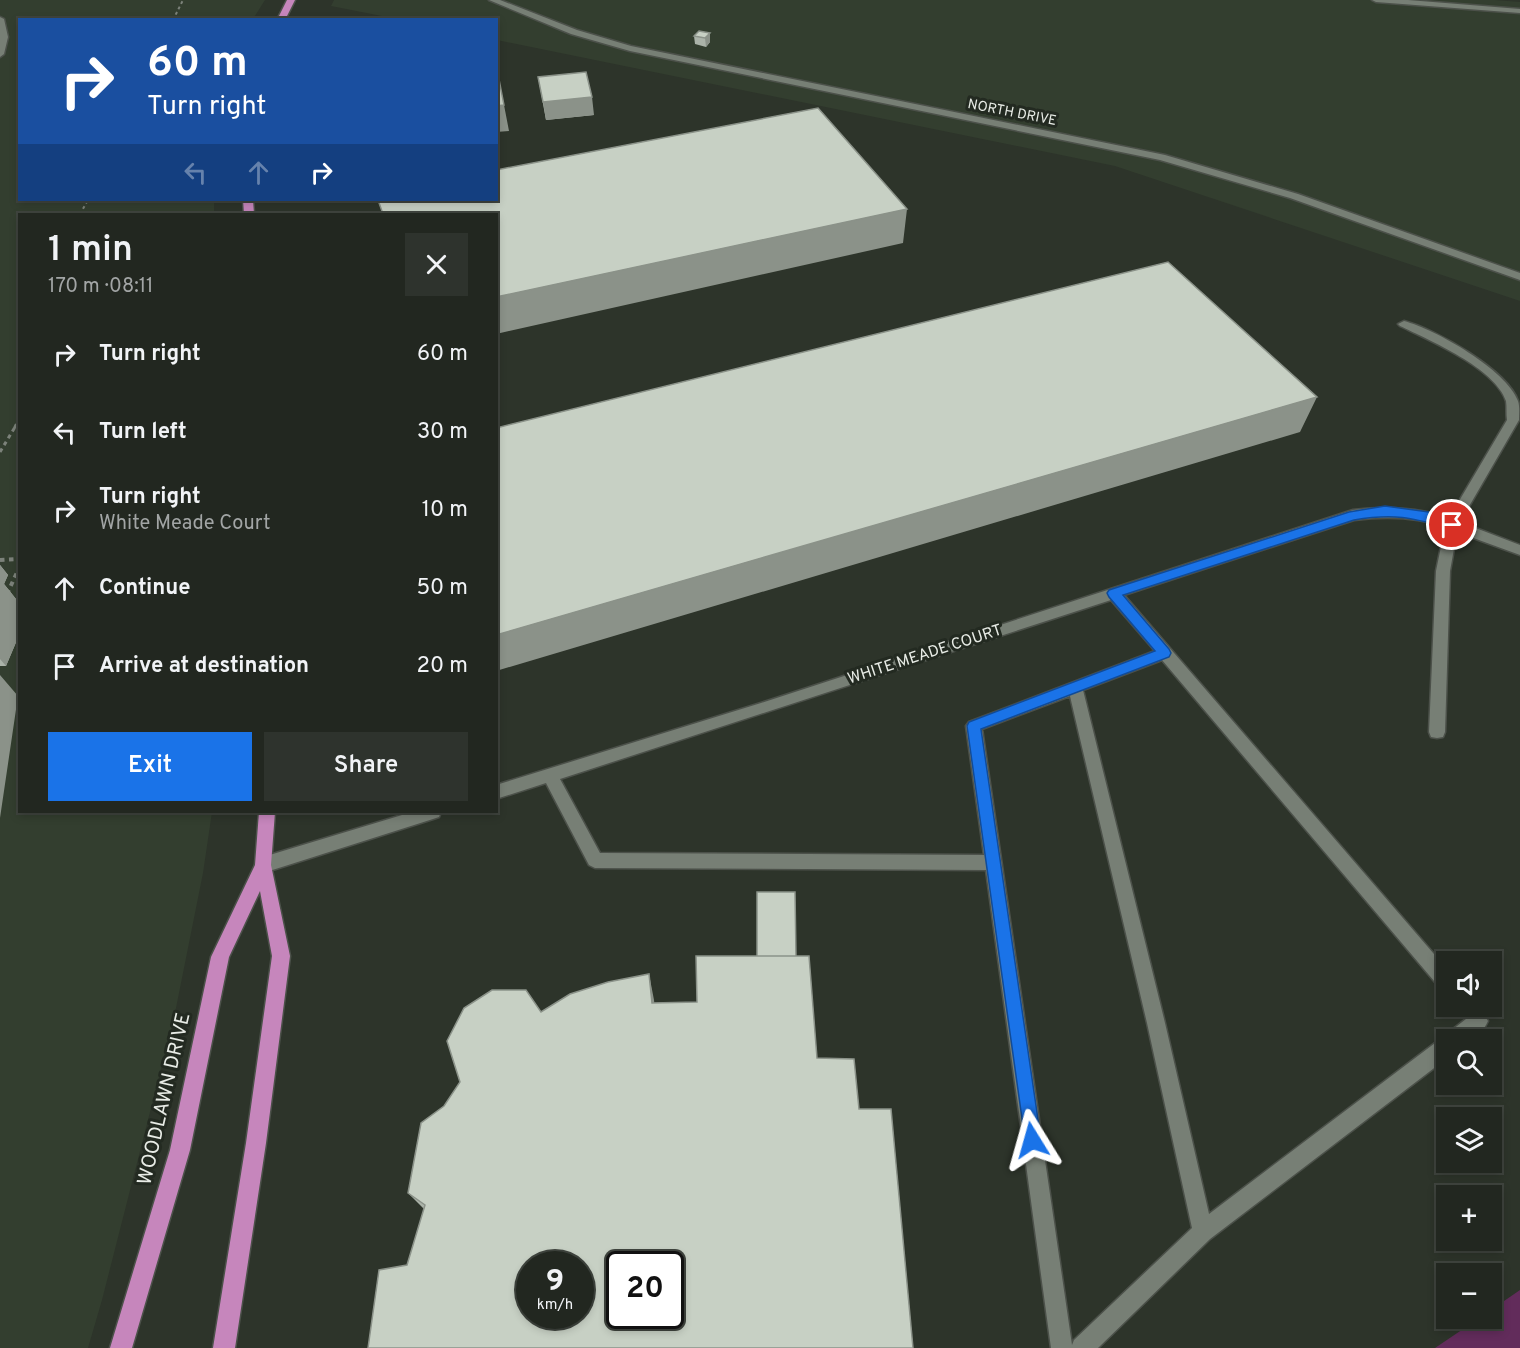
<!DOCTYPE html>
<html lang="en">
<head>
<meta charset="utf-8">
<style>
	body { margin:0; font-family:Overpass,sans-serif; background:#2e332d; color:#f1f3f6; height:100vh; display:flex; flex-direction:column; font-size:22px; white-space:nowrap }
	* { box-sizing:border-box; margin:0 }
	p { font-size:20px; color:#a2a5a5 }
	.icon { flex:none; width:33px; height:33px; fill:none; stroke:currentColor; stroke-width:2; stroke-linecap:round; stroke-linejoin:round }
	.map { position:relative; flex:1; overflow:hidden }
	.details { position:absolute; left:18px; top:213px; width:480px; height:600px; display:flex; flex-direction:column; background:#222720; border-radius:0px; box-shadow:0 3px 9px #0003,0 0 0 2px #3f443e }
	.details>* { flex:none }
	.banner { position:absolute; left:18px; top:18px; width:480px; height:183px; border-radius:0px; box-shadow:0 3px 9px #0003,0 0 0 2px #3f443e; background:#1a4fa0; color:#fff; overflow:hidden }
	.tools { position:absolute; left:1436px; top:951px; display:grid; gap:12px }
	.tools a { display:grid; place-items:center; width:66px; height:66px; border-radius:0px; background:#222720; box-shadow:0 3px 9px #0003,0 0 0 2px #3f443e; font-size:30px }
	.speed { position:absolute; left:516px; top:1251px; display:flex; gap:12px; font-size:30px; font-weight:700; text-align:center }
	.speed>* { display:grid; place-content:center; width:78px; height:78px; border-radius:50%; background:#222720; box-shadow:0 3px 9px #0003,0 0 0 2px #3f443e; line-height:1 }
	.speed small { font-size:15px; font-weight:400 }
	.speed .limit { border:3px solid #111; border-radius:9px; background:#fff; color:#111 }
	.pin { position:absolute; display:grid; place-items:center; width:51px; height:51px; color:#fff; margin:-26px; border:3px solid #fff; border-radius:50%; box-shadow:0 2px 6px #0007 }
	.me { position:absolute; width:66px; margin:-33px; rotate:352deg; stroke-linejoin:round; filter:drop-shadow(0 0 4px #0008) }
	.turn { display:flex; align-items:center; gap:21px; height:126px; padding:0 30px; font-size:27px }
	.turn .icon { width:78px; height:78px; stroke-width:2.5 }
	.turn b { display:block; font-size:42px; line-height:51px }
	.lanes { display:flex; align-items:center; height:57px; padding:0 30px; background:#0003; justify-content:center; gap:30px; direction:ltr }
	.lanes .off { opacity:.35 }
	.round { display:grid; place-items:center; flex:none; width:63px; height:63px; border-radius:0px; background:#2e332d }
	.headline { display:flex; align-items:center; justify-content:space-between; height:102px; padding:0 30px }
	h1 { font-size:36px; font-weight:600; line-height:45px }
	.cta { display:flex; gap:12px; margin-top:auto; padding:12px 30px }
	.cta a { flex:1; height:69px; border-radius:0px; background:#1a73e8; color:#fff; font-size:24px; font-weight:600; line-height:69px; text-align:center }
	.cta a+a { background:#2e332d; color:#f1f3f6 }
	ul { padding:0; list-style:none }
	li { display:flex; align-items:center; gap:18px; height:78px; padding:0 30px }
	li div { flex:1 }
	li b { display:block; font-size:22px }
	li em { font-style:normal }
	.map>svg:first-child { display:block }
	.built { fill:#333e2f }
	.green { fill:#622c5b }
	.lines { fill:none; stroke-linecap:round; stroke-linejoin:round }
	.minor-casing { stroke:#4c514a; stroke-width:3 }
	.major-casing { stroke:#4c514a; stroke-width:3 }
	.path-far2 { stroke:#7c827a; stroke-width:2; stroke-dasharray:3 3; stroke-linecap:butt }
	.path-far1 { stroke:#7c827a; stroke-width:3; stroke-dasharray:4 4; stroke-linecap:butt }
	.path { stroke:#7c827a; stroke-width:4; stroke-dasharray:4.5 4.5; stroke-linecap:butt }
	.minor { fill:#777f75; fill-rule:evenodd }
	.major { fill:#c686bc; fill-rule:evenodd }
	.wall { fill:#abb3a9 }
	.shaded-wall { fill:#8b9289 }
	.building { fill:#c7d0c4; stroke:#8b9289; stroke-width:1.5; fill-rule:evenodd }
	.route { fill:#1a73e8; stroke:#114b97; stroke-width:1.5 }
	.labels { text-anchor:middle; dominant-baseline:central; stroke-width:6; stroke-linejoin:round; paint-order:stroke }
	.far-street-label { font-size:14px; fill:#e8ece6; stroke:#232a21 }
	.street-label { font-size:16px; fill:#e8ece6; stroke:#232a21 }
	.near-street-label { font-size:20px; fill:#e8ece6; stroke:#232a21 }
</style>
</head>
<body>
<div class="map">
<svg width="1520" height="1348" viewBox="0 0 1520 1348">
	<rect width="100%" height="100%" fill="#2d342a"/>
	<!-- built -->
	<path class="built" d="M0 0H265L253 19 20 20V200H214V214H20V812H212L203 873 174 1018 102 1300 88 1348H0Z
		M334 0H1495L1520 2V301L1115 166 497 40 496 20 397 19 331 6Z"/>
	<!-- green -->
	<path class="green" d="M1520 1290V1348H1435L1478 1319 1491 1318V1310Z"/>
	<g class="lines">
		<!-- minor casing -->
		<g class="minor-casing">
			<path id="minor" d="M489 0H500L577 30 631 46 1165 155 1298 194 1520 273V280L1290 198 1160 160 630 51 571 34Z
				M1372 0H1408L1520 9V13L1376 2Z
				M0 17 4 19 8 37 4 54 0 57Z
				M1404 321C1435 329 1507 370 1518 401 1520 407 1519 414 1519 420L1460 522 1520 545V555L1457 532 1450 571 1445 732 1443 737 1437 738 1431 737 1429 732 1436 571 1445 527C1415 516 1385 516 1354 520L1124 595 1446 968V991L1440 988 1162 660 1083 690 1165 1023 1209 1214 1439 1040 1447 1038 1448 1033 1466 1019 1458 1006H1479L1488 1021C1480 1040 1464 1040 1446 1040V1059L1210 1239 1098 1348H1051L986 870 595 868 589 865 546 783 496 799V785L761 703 1353 510C1386 506 1417 507 1449 518L1507 420C1506 414 1507 407 1506 401 1495 368 1429 340 1400 326L1398 324ZM1111 600 1155 651 969 722 966 726 984 855 600 853 560 779ZM1070 696 1147 1023 1192 1228 1074 1340 1072 1345 982 729Z
				M412 812H441L439 817 433 819 263 873 257 870 255 865 257 860 263 857Z"/>
		</g>
		<!-- major casing -->
		<g class="major-casing">
			<path id="major" d="M287 0H295L285 20H277Z
				M243 200H253L254 214H244Z
				M259 812H275L271 865 290 956 266 1143 235 1348H213L246 1143 272 956 260 891 229 957 190 1150 132 1348H110L170 1150 211 957 255 865Z"/>
		</g>
		<!-- path-far2 -->
		<path class="path-far2" d="M173 20 183 0
			M80 214 88 200"/>
		<!-- path-far1 -->
		<path class="path-far1" d="M20 417 15 427 20 426
			M0 452 15 427"/>
		<!-- path -->
		<path class="path" d="M0 560 20 559
			M7 594 20 566"/>
		<!-- minor -->
		<use href="#minor" class="minor"/>
		<!-- major -->
		<use href="#major" class="major"/>
	</g>
	<!-- wall -->
	<path class="wall" d="M710 33V42L706 47 695 44 694 36Z
		M538 77 594 115 546 120Z
		M0 565 8 575 4 584 20 604V633L6 666H0Z
		M796 956 407 1265 424 1209 408 1193 444 1106 541 1012 654 1003 697 1002Z"/>
	<!-- shaded-wall -->
	<path class="shaded-wall" d="M710 33V42L706 47 705 38Z
		M592 97 594 115 546 120 543 102Z
		M504 105 509 131 496 132V106Z
		M907 209 903 243 496 334V297Z
		M1317 397 1300 432 496 671V635Z
		M0 565 8 575 4 584 20 604V633L6 666 0 659Z
		M0 675 18 696 0 818Z
		M649 974 654 1000 657 1028 652 1003Z"/>
	<!-- building -->
	<path class="building" d="M699 31 710 33 705 38 694 36Z
		M496 64 504 105 496 106Z
		M586 72 592 97 543 102 538 77Z
		M818 108 907 209 496 297V214H383L378 200H496V170Z
		M1168 262 1317 397 496 635V428Z
		M757 892H795L796 956H757Z
		M696 956H809L817 1058 854 1059 859 1109H891L913 1348H368L379 1270 407 1265 425 1205 408 1193 421 1123 444 1106 460 1082 447 1041 464 1008 492 990H526L541 1012 570 994 608 982 649 974 652 1003 697 1002ZM530 1264H580V1316H530ZM620 1264H670V1316H620Z"/>
	<!-- route -->
	<path class="route" d="M1385 506 1429 512 1456 522 1458 525 1452 529C1412 518 1396 513 1354 520L1123 595 1169 649 1171 653 1169 657 981 729 1041 1140 1039 1147 1032 1149 1026 1147 967 726 969 722 1155 651 1109 597 1107 593 1109 590 1349 512Z"/>
	<g class="labels">
		<!-- far-street labels -->
		<g class="far-street-label">
			<text transform="translate(1012 113) rotate(11)">NORTH DRIVE</text>
		</g>
		<!-- street labels -->
		<g class="street-label">
			<text transform="translate(925 655) rotate(-18)">WHITE MEADE COURT</text>
		</g>
		<!-- near-street labels -->
		<g class="near-street-label">
			<text transform="translate(165 1099) rotate(-77)">WOODLAWN DRIVE</text>
		</g>
	</g>
</svg>
<div class="tools">
<a><svg class="icon" aria-label="sound" viewBox="0 0 24 24"><path d="M4 9h4l5-4v14l-5-4H4zM17 9q2 3 0 6"/></svg></a>
<a><svg class="icon" aria-label="search" viewBox="0 0 24 24"><circle cx="10" cy="10" r="6"/><path d="M15 15l6 6"/></svg></a>
<a><svg class="icon" aria-label="layers" viewBox="0 0 24 24"><path d="M12 4l9 5-9 5-9-5zM3 14l9 5 9-5"/></svg></a>
<a>+</a>
<a>−</a>
</div>
<div class="speed"><div>9<small>km/h</small></div><div class="limit">20</div></div>
<div class="pin" style="left:1452px;top:525px;background:#d93025"><svg class="icon" aria-label="arrive" viewBox="0 0 24 24"><path d="M6 21V4h12l-3 4 3 4H6"/></svg></div>
<svg class="me" style="left:1032px;top:1140px" viewBox="-20 -20 40 40"><path d="M0-17L14 15 0 8-14 15z" fill="#1a73e8" stroke="#fff" stroke-width="4"/></svg>
<div class="banner">
<div class="turn"><svg class="icon" aria-label="right" viewBox="0 0 24 24"><path d="M7 20v-9h11M14 6l5 5-5 5"/></svg><div><b>60 m</b>Turn right</div></div>
<div class="lanes"><svg class="icon off" aria-label="left" viewBox="0 0 24 24"><path d="M17 20v-9H6M10 6l-5 5 5 5"/></svg><svg class="icon off" aria-label="ahead" viewBox="0 0 24 24"><path d="M12 20V5M6 11l6-6 6 6"/></svg><svg class="icon" aria-label="right" viewBox="0 0 24 24"><path d="M7 20v-9h11M14 6l5 5-5 5"/></svg></div>
</div>
<section class="details">
<div class="headline"><div><h1>1 min</h1><p>170 m · 08:11</p></div><a class="round"><svg class="icon" aria-label="close" viewBox="0 0 24 24"><path d="M6 6l12 12M18 6L6 18"/></svg></a></div>
<ul>
<li><svg class="icon" aria-label="right" viewBox="0 0 24 24"><path d="M7 20v-9h11M14 6l5 5-5 5"/></svg><div><b>Turn right</b></div><em>60 m</em></li>
<li><svg class="icon" aria-label="left" viewBox="0 0 24 24"><path d="M17 20v-9H6M10 6l-5 5 5 5"/></svg><div><b>Turn left</b></div><em>30 m</em></li>
<li><svg class="icon" aria-label="right" viewBox="0 0 24 24"><path d="M7 20v-9h11M14 6l5 5-5 5"/></svg><div><b>Turn right</b><p>White Meade Court</p></div><em>10 m</em></li>
<li><svg class="icon" aria-label="ahead" viewBox="0 0 24 24"><path d="M12 20V5M6 11l6-6 6 6"/></svg><div><b>Continue</b></div><em>50 m</em></li>
<li><svg class="icon" aria-label="arrive" viewBox="0 0 24 24"><path d="M6 21V4h12l-3 4 3 4H6"/></svg><div><b>Arrive at destination</b></div><em>20 m</em></li>
</ul>
<div class="cta"><a>Exit</a><a>Share</a></div>
</section>
</div>
</body>
</html>
